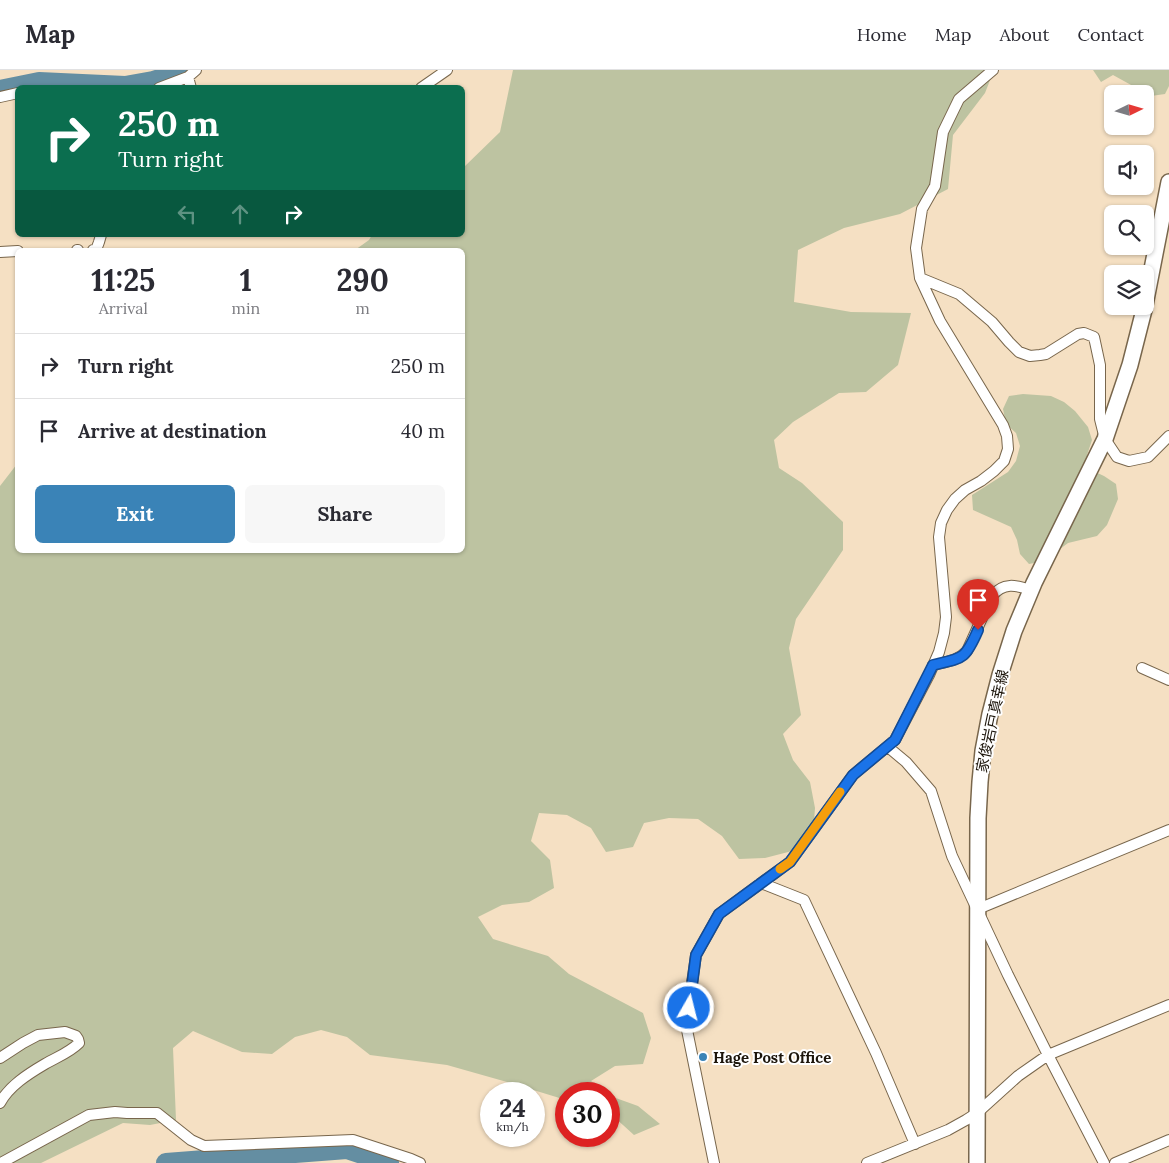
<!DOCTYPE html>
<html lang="en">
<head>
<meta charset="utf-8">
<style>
	body { margin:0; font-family:Lora,"Noto Sans JP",serif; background:#f7f7f7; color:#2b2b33; height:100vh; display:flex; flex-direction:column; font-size:19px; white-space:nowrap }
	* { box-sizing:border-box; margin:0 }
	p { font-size:16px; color:#7c7c81 }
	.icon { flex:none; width:28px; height:28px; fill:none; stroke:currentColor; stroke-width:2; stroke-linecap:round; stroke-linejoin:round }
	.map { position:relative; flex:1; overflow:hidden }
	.panel { position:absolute; left:15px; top:178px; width:450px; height:305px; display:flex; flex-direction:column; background:#fff; border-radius:8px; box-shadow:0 1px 4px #0004 }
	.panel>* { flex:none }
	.banner { position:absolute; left:15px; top:15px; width:450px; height:152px; border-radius:8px; box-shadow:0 1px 4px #0004; background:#0b6e4f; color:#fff; overflow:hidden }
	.needle { width:32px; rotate:85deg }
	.tools { position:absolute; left:1104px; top:15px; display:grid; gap:10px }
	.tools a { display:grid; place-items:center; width:50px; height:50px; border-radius:8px; background:#fff; box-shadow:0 1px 4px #0004; font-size:25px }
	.speed { position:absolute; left:480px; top:1012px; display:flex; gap:10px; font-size:25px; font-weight:700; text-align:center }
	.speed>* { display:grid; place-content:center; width:65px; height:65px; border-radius:50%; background:#fff; box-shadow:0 1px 4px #0004; line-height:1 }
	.speed small { font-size:12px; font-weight:400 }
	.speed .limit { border:8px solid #d22; background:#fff; color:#111 }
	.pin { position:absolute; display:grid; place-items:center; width:42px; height:42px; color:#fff; margin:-51px -21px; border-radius:50% 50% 50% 0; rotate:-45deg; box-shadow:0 0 5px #0007 }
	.pin .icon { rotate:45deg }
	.me { position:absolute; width:55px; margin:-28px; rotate:8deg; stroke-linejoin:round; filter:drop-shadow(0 0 4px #0008) }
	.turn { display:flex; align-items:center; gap:18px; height:105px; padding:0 20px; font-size:22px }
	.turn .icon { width:65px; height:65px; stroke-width:2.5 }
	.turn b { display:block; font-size:35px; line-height:42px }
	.lanes { display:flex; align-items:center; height:48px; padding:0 20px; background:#0003; justify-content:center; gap:25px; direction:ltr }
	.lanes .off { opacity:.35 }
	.eta { display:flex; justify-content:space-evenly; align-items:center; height:85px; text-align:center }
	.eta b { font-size:30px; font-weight:700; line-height:35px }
	.cta { display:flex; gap:10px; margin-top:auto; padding:10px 20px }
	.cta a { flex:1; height:58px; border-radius:8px; background:#3a83b7; color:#fff; font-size:20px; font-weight:700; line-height:58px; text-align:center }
	.cta a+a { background:#f7f7f7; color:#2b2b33 }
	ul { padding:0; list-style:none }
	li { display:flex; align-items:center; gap:15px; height:65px; padding:0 20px; border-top:1px solid #e1e1e2 }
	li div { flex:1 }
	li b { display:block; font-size:19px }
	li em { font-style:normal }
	header { display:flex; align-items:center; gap:30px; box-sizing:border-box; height:70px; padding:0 25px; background:#fff; border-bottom:1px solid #e1e1e2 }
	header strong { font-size:24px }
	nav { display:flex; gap:28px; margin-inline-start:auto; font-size:18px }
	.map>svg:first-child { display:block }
	.green { fill:#bdc3a1 }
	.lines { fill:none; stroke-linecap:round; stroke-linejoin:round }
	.river { stroke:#648ea2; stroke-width:20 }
	.minor-casing { stroke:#78664c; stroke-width:12 }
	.secondary-casing { stroke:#78664c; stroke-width:18 }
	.minor { stroke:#fff; stroke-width:10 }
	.secondary { stroke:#fff; stroke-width:15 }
	.route-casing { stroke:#114b97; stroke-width:12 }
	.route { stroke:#1a73e8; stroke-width:9 }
	.slow { stroke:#f59e0b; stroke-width:9 }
	.poi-dot { fill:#3a83b7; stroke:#fff; stroke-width:2 }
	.labels { text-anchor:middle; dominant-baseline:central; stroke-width:4; stroke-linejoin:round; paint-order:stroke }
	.street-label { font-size:15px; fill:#1c150b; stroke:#fff }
	.poi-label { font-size:15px; font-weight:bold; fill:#1c150b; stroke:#fff; text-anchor:start }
</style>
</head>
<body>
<header>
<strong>Map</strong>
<nav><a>Home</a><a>Map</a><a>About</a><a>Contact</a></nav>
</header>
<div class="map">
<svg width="1169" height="1093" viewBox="0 0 1169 1093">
	<rect width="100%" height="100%" fill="#f5e0c3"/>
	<!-- green -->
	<path class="green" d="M513 0H994L985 23 953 65 948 119 900 144 844 158 798 180 794 232 851 242 911 243 898 295 866 322 839 323 793 352 774 370 779 398 802 413 843 452V480L796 549 789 578 801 645 783 664 793 690 810 712 815 738 813 765 792 781 765 788 739 789 722 766 698 749 669 748 644 753 633 777 606 782 591 758 567 745 539 743 531 771 550 790 554 818 529 832 502 835 478 847 493 869 548 886 569 904 643 943 651 968 643 994 615 996 591 1011 613 1027 638 1036 660 1054 634 1065 613 1046 609 1045V1024H566V1030L507 1012 447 995 370 985 347 967 321 960 295 967 272 984 242 982 193 961 173 978 176 1050 150 1055 123 1053 41 1093H0V416L17 394 18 480H462V180H355L369 170 372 165H462L463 98 500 62Z
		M1093 0H1169V16L1165 24 1151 26 1113 5 1101 12Z
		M1023 324 1051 326 1064 332 1075 341 1088 357 1092 370 1087 385 1091 400 1104 406 1116 414 1118 429 1107 455 1097 466 1068 473 1044 491 1029 494 1020 484 1017 470 1011 457 973 440 972 425 1008 402 1016 391 1020 376 1016 363 1006 354 1003 339 1009 326Z"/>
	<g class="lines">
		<!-- river -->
		<path class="river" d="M0 20 39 12 125 16 153 11 183 2 185 0
			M166 1093 347 1079 389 1093"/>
		<!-- minor casing -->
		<g class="minor-casing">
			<path id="minor" d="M188 7 191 18
				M159 18 188 7 196 0
				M421 18 447 0
				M0 27 18 23
				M77 180H78
				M93 180H96L99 172 101 165
				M0 182 18 181
				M920 208 959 224 992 252 1009 272 1019 282 1030 286 1040 285 1046 284 1078 264 1084 263 1094 267 1100 295V349L1105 369 1117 387 1129 391 1148 387 1169 366
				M933 595C945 592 958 591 967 581L992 526C1003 512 1016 515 1031 520
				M1142 598 1169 610
				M888 677 906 692 931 721 952 786 1008 905 1048 985 1104 1093
				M761 813 804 830 876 983 915 1074
				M978 839 1169 760
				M0 988 23 973 38 965 65 962 76 966 78 969 79 973C69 983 57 987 45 994 28 1004 9 1016 0 1033
				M1 1093 89 1045 115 1042 127 1043H157L191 1070 204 1076 353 1070 411 1089 420 1093
				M714 1093 686 955 696 885 719 844 790 792 853 705 895 670 929 605 939 582 944 563 946 547 939 467 941 453 947 440 955 429 965 420 981 411 994 401 1004 391 1008 379 1007 366 1003 355 940 251 920 208 916 178 922 139 935 116 943 62 959 29 993 0
				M867 1093 948 1060 966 1050 977 1043 1018 1006 1048 985 1169 935
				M1115 1093 1169 1070"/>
		</g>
		<!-- secondary casing -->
		<g class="secondary-casing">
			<path id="secondary" d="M1145 235 1169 112
				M977 1093 978 748 980 712 983 681 990 644 1000 605 1014 561 1034 513 1105 369 1130 295 1145 236"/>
		</g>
		<!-- minor -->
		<use href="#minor" class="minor"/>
		<!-- secondary -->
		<use href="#secondary" class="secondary"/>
	</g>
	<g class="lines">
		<!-- route casing -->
		<g class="route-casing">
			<path id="route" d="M689 938 696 885 719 844 790 792 853 705 895 670 933 595C963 588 965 590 978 560"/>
		</g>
		<!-- route -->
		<use href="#route" class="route"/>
		<!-- slow -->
		<path class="slow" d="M780 799 790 792 840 722"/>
	</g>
	<!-- markers -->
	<circle class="poi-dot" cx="703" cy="987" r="5"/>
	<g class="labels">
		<!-- street labels -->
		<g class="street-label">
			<text transform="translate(992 651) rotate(-78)">家俊岩戸真幸線</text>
		</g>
		<!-- poi labels -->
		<g class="poi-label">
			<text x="713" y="987">Hage Post Office</text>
		</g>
	</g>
</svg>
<div class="tools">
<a><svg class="needle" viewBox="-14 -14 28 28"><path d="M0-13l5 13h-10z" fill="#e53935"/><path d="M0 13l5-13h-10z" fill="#7c7c81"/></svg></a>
<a><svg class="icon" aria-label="sound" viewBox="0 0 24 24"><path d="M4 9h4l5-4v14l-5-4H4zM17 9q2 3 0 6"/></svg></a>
<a><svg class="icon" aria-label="search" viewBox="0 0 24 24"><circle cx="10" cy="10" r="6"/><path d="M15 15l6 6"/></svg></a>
<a><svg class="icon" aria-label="layers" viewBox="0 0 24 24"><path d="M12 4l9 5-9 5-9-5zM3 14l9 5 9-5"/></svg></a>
</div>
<div class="speed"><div>24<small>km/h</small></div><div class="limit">30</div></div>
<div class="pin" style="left:978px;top:560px;background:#d93025"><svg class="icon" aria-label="arrive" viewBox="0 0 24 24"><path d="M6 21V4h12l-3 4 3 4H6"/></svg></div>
<svg class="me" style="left:689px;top:938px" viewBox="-20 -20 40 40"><circle r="17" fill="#1a73e8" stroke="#fff" stroke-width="3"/><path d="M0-11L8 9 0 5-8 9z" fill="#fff"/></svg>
<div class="banner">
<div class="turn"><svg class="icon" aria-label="right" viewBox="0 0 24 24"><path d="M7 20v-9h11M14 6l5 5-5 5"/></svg><div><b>250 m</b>Turn right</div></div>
<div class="lanes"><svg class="icon off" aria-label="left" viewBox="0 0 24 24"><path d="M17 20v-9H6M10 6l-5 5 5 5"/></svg><svg class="icon off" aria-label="ahead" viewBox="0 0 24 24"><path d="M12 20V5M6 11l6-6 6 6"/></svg><svg class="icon" aria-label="right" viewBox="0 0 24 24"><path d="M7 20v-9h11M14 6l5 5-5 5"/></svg></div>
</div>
<section class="panel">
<div class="eta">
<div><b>11:25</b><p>Arrival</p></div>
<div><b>1</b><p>min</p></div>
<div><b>290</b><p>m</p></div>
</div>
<ul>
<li><svg class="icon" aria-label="right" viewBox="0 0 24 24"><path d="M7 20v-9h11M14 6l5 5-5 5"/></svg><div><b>Turn right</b></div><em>250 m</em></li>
<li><svg class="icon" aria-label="arrive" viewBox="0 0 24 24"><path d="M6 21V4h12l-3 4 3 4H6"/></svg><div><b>Arrive at destination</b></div><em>40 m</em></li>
</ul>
<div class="cta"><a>Exit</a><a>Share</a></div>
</section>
</div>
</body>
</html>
